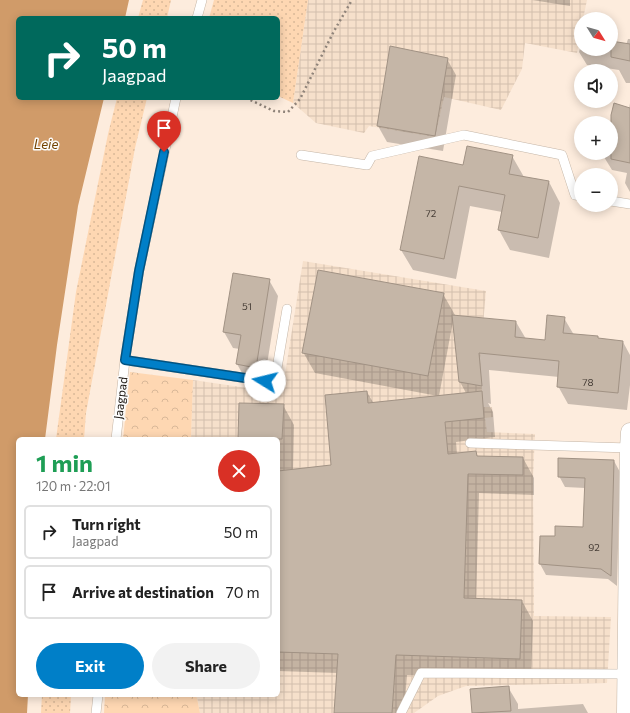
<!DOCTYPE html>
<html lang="en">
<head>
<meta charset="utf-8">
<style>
	body { margin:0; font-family:Commissioner,sans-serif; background:#f2f2f2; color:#222; height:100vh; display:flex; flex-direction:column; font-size:15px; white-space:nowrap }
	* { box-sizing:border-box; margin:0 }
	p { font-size:13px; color:#767676 }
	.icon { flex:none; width:22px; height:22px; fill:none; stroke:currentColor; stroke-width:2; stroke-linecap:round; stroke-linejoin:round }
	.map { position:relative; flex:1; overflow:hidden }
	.panel { position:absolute; left:16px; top:437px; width:264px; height:260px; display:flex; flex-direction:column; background:#fff; border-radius:6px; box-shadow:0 2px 10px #0003 }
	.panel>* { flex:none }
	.guide { position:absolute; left:16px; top:16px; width:264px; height:84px; border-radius:6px; box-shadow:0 2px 10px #0003; background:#00695c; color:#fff; overflow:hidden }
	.needle { width:26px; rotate:127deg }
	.fabs { position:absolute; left:574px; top:12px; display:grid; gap:8px }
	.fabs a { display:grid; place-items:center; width:44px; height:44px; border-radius:50%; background:#fff; box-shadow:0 2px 10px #0003; font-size:20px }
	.pin { position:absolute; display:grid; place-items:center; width:34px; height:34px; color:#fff; margin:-41px -17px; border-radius:50% 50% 50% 0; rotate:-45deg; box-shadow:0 0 4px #0007 }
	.pin .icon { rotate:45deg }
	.me { position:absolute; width:44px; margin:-22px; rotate:279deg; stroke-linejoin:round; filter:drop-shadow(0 0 3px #0008) }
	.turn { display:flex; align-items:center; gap:14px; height:84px; padding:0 20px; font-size:18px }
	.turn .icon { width:52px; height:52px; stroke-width:2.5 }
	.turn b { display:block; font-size:28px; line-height:34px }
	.round { display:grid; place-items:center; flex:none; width:42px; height:42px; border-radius:21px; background:#f2f2f2 }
	.head { display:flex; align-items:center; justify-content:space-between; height:68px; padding:0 20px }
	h1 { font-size:24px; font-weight:700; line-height:30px; color:#1e9e55 }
	.cta { display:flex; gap:8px; margin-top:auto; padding:8px 20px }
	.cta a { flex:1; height:46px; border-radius:24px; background:#007fc8; color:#fff; font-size:16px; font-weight:700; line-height:46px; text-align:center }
	.cta a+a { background:#f2f2f2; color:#222 }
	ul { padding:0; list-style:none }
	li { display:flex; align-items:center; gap:12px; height:54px; margin:0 8px 6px; padding:0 12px; border:2px solid #e0e0e0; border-radius:6px }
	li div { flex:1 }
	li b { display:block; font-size:15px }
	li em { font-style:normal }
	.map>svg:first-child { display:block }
	.industrial { fill:url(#industrial-grid) }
	.grass { fill:url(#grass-dots) }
	.forest { fill:url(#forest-crowns) }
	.water { fill:#d09b69 }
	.shadow { fill:#0003; fill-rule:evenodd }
	.building { fill:#c5b6a7; stroke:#a19284 }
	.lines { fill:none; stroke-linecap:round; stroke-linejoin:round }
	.service-casing { stroke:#c4b5a6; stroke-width:10 }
	.minor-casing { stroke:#c4b5a6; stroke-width:19 }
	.path { stroke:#90847a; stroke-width:2.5; stroke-dasharray:2 3; stroke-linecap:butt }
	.service { stroke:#fff; stroke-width:9 }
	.minor { stroke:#fff; stroke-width:18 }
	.route-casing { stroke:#005382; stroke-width:10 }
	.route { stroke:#007fc8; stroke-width:7 }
	.labels { text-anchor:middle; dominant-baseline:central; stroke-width:3; stroke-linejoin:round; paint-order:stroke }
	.number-label { font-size:10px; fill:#453c35 }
	.street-label { font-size:12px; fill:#1a140f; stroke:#fcfcfc }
	.water-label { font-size:13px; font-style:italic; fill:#734200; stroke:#fcfcfc }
</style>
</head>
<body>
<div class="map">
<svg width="630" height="713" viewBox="0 0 630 713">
	<defs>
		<pattern id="industrial-grid" width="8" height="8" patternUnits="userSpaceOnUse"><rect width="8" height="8" fill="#f6e0cb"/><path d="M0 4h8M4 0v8" fill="none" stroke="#d2bfad"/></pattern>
		<pattern id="grass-dots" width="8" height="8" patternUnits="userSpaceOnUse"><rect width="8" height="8" fill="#fed7b2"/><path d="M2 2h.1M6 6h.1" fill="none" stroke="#d9b898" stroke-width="1.8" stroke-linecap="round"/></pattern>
		<pattern id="forest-crowns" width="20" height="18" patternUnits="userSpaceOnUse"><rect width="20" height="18" fill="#fed7b2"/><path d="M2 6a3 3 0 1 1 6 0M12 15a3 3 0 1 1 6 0" fill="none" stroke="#d9b898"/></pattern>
	</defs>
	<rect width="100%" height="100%" fill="#fdecdd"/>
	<!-- industrial -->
	<path class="industrial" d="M308 0H587L583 19H581V31L577 53 525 43 522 69 501 110 444 97 435 137 369 126 364 133 316 123 293 103Z
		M303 261 486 291 480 359 483 407H492L493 417 485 418 487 432 535 434 533 479 534 616 611 617 607 683 466 686 438 696 414 713H200L197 698 195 695H278V439H191L193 380 282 393Z"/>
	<!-- grass -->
	<path class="grass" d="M143 0H171L167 18H138Z
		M214 0H308L293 103 278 96V18H209Z
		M117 98H147L135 148 86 413 84 439H56L76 292 108 134Z
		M42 695H71L70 713H41Z"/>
	<!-- forest -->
	<path class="forest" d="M130 372 193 380 191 439H123Z
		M105 695H195L197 698 200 713H104Z"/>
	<!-- water -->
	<path class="water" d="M0 0H129L125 18H18V98H104L78 206 57 345 45 439H18V695H28L27 713H0Z"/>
	<!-- shadow -->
	<path class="shadow" d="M532 0H570V6Z
		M628 39H630V83H626L619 70 587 65 579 52 581 45V49H611V42L626 45Z
		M447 59 456 75 443 151 387 142 378 126Z
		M630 103V192L625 183 627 173 612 170 604 157 605 153H611V131L629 109Z
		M512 156 524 177 549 182 560 203 549 258 510 250 499 230 502 212 470 206 456 279 413 270 401 250 464 166Z
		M234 274 269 280 278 296 264 383 246 380 237 364 240 349 233 348 224 332Z
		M443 294 455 315 454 316 516 322 526 339 546 341 564 318 574 335 623 342 630 355V385L627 410 568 404 558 386 559 377 489 370 491 404 488 403 493 412 495 437 456 442 457 454 475 452 478 457 523 458 534 478V495L479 493 476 600 522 601 533 621 531 678 407 675 404 713H336L338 673 278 671V439H239L283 405 294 425 293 470 332 466 367 392 374 404 438 396 315 373 303 352ZM453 321 460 382 466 393 439 396Z
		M614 461 620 472 617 586 608 579 546 575 540 564 556 537 584 528 585 488 565 487 559 476Z
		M508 687 518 704V709L583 704 588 713H473L471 690Z"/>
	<!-- building -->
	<path class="building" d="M611 41 630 44V61L611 57Z
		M390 46 448 58 435 136 377 126Z
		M614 103 630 108V163L611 159V115Z
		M467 146 513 155 509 174 549 181 538 238 498 230 505 195 459 186 444 259 400 250 419 156 463 165Z
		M318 270 444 293 428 376 302 353Z
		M233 273 270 279 256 368 236 364 241 335 223 332Z
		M452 315 516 321 515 337 545 340 547 315 565 317 563 333 598 336V338L623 341 618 393 557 387 559 361 479 353 482 386 459 382Z
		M367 391 368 403 482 391 484 418 445 422 448 454 476 451 477 456 523 457V475L468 474 464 598 522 600 520 659 396 655 392 713H334L338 654 278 652V471L331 465 325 395Z
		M239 403 284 404 282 439H238Z
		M558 458 614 460 611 576 601 569 539 564 540 536H555V526L583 527 585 478 558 477Z
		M509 686 511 711 472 713 470 689Z"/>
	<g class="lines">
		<!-- service casing -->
		<g class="service-casing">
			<path id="service" d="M197 18 202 0
				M301 155 367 165 372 156 464 135 562 155 575 195 581 196
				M611 201 630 204
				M125 360 265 381 276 374 287 309
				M116 439 125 360 139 271 176 98
				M470 443 629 448
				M96 713 98 695
				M401 713 421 673 626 674"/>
		</g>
		<!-- minor casing -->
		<g class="minor-casing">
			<path id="minor" d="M626 713 629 448 630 432"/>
		</g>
		<!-- path -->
		<path class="path" d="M246 98 274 111 288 112 300 99 334 31 352 0"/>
		<!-- service -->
		<use href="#service" class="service"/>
		<!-- minor -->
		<use href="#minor" class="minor"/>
	</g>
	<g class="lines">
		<!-- route casing -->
		<g class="route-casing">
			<path id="route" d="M164 152 139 271 125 360 265 381"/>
		</g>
		<!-- route -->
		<use href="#route" class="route"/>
	</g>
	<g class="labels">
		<!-- number labels -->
		<g class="number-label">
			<text x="431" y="213">72</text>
			<text x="247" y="306">51</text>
			<text x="588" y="382">78</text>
			<text x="594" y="547">92</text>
		</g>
		<!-- street labels -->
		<g class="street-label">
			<text transform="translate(120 398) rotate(-83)">Jaagpad</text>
		</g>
		<!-- water labels -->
		<g class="water-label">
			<text x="46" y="144">Leie</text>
		</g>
	</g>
</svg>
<div class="fabs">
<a><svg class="needle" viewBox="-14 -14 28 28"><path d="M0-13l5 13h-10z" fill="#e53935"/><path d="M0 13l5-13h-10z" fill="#767676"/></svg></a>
<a><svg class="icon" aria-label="sound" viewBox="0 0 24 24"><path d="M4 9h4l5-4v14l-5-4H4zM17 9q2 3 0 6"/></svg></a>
<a>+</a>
<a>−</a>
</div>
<div class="pin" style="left:164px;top:152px;background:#d93025"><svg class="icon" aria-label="arrive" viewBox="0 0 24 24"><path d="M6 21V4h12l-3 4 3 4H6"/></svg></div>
<svg class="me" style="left:265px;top:381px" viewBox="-20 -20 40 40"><circle r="19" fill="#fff"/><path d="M0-13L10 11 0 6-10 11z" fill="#007fc8"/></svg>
<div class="guide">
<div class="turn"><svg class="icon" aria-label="right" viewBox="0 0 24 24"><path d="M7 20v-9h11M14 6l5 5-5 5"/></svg><div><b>50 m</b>Jaagpad</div></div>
</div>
<section class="panel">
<div class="head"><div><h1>1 min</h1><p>120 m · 22:01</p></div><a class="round" style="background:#d93025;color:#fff"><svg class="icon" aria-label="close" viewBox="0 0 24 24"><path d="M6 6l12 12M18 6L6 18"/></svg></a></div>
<ul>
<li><svg class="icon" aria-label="right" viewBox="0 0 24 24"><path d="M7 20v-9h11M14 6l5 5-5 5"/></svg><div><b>Turn right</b><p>Jaagpad</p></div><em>50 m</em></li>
<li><svg class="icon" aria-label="arrive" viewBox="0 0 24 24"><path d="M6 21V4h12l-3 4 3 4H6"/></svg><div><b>Arrive at destination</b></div><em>70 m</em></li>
</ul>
<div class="cta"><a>Exit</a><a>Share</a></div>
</section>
</div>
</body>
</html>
